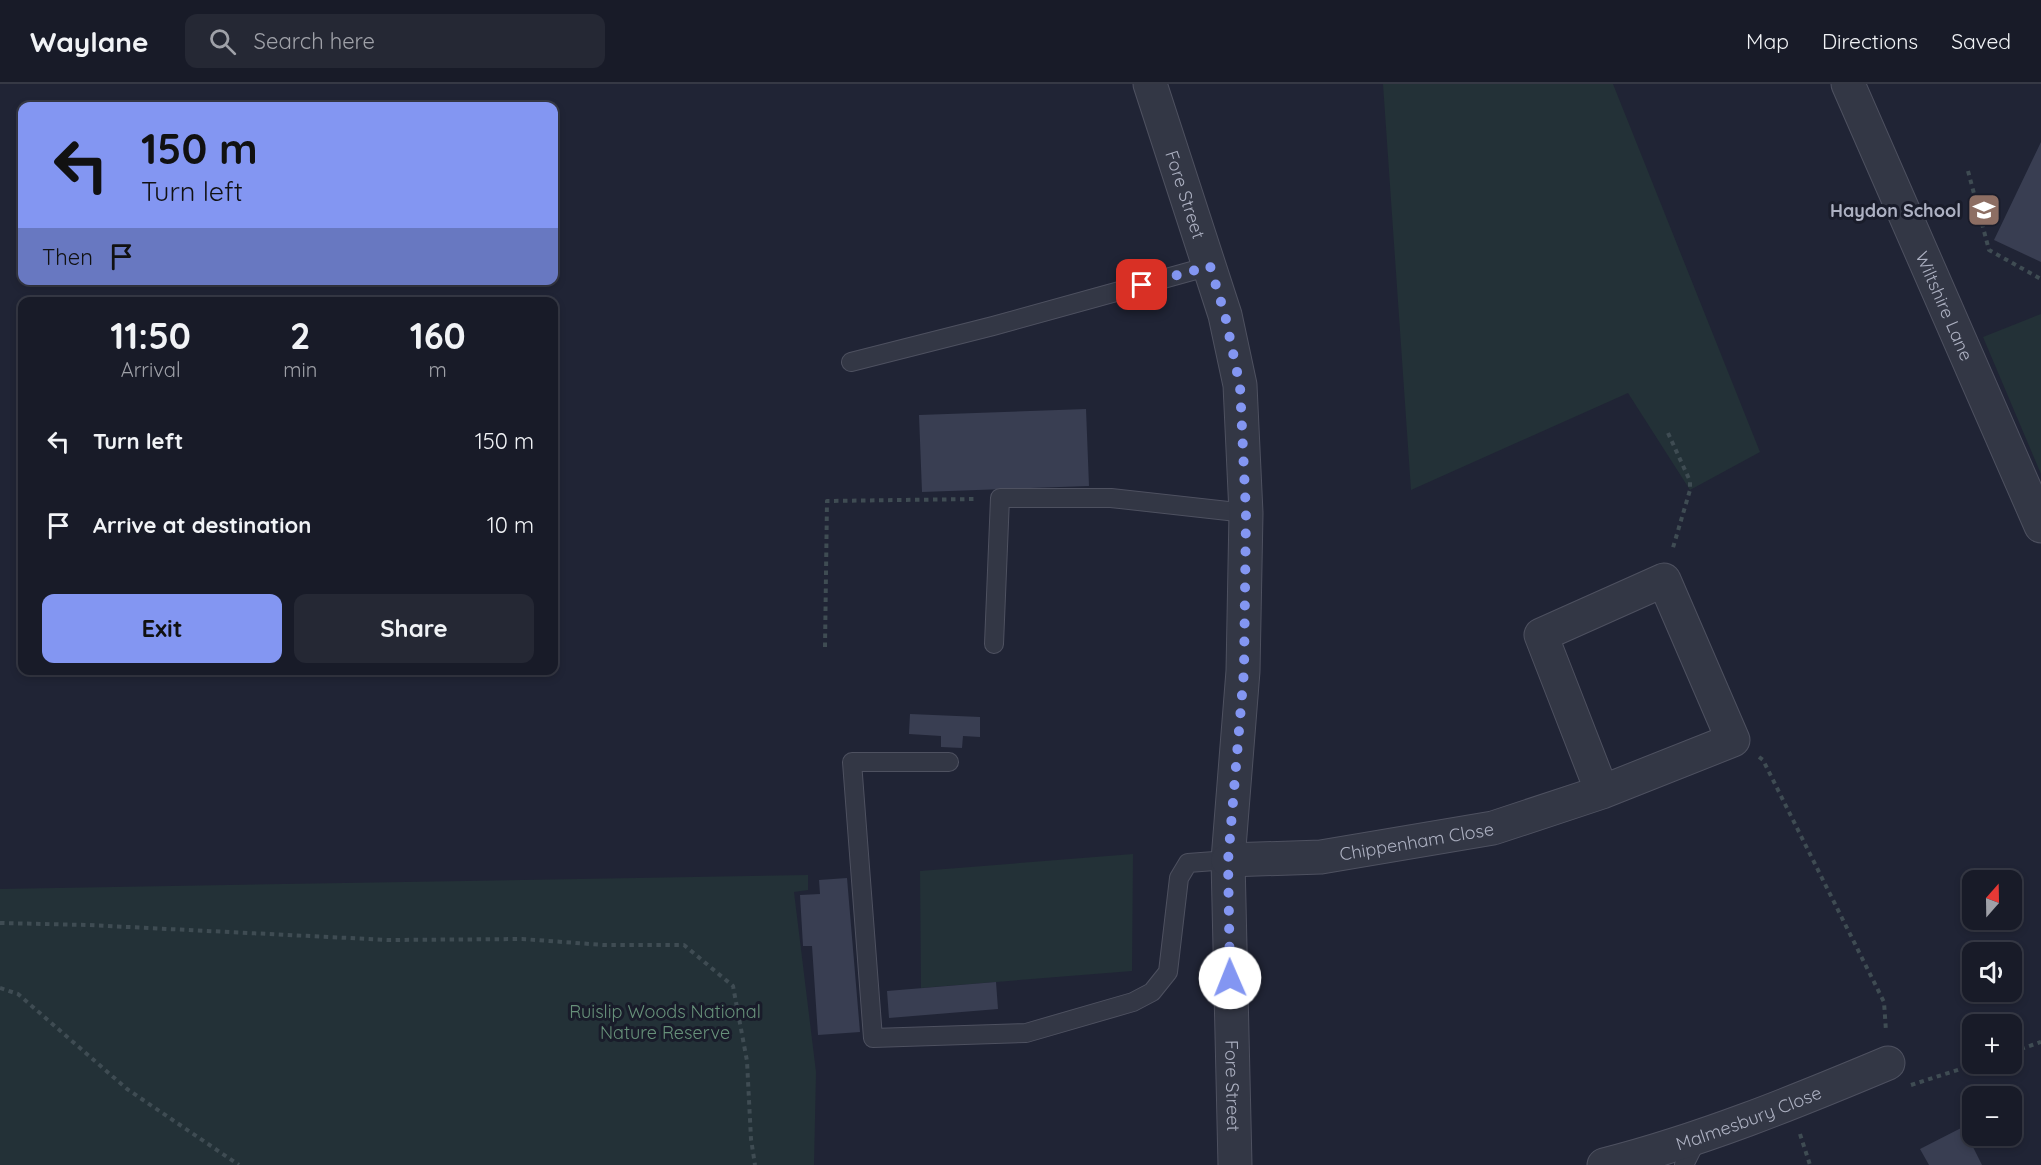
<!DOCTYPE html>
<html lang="en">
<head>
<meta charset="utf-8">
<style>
	body { margin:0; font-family:Quicksand,sans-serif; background:#252834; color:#f1f3f6; height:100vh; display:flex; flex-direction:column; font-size:22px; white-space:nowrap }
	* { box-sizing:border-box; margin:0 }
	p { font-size:20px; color:#9fa1a8 }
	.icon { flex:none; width:33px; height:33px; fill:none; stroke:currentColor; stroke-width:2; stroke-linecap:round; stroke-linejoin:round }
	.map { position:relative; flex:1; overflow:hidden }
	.details { position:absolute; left:18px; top:213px; width:540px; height:378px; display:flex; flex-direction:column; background:#181b28; border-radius:12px; box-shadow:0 3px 9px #0003,0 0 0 2px #363945 }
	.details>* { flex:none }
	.hud { position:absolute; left:18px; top:18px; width:540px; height:183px; border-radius:12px; box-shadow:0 3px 9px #0003,0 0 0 2px #363945; background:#8396f2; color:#111; overflow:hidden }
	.needle { width:39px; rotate:20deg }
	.controls { position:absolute; left:1962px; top:786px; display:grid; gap:12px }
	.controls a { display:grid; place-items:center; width:60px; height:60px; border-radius:12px; background:#181b28; box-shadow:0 3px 9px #0003,0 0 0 2px #363945; font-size:30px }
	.pin { position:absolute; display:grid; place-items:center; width:51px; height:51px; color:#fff; margin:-26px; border-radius:12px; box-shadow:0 3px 9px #0006 }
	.me { position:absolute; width:66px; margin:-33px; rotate:359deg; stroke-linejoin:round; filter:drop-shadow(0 0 4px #0008) }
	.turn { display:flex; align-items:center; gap:21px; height:126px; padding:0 24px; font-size:27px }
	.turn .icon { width:78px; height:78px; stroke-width:2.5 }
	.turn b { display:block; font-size:42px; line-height:51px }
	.then { display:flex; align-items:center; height:57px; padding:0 24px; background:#0003; gap:12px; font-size:22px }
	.eta { display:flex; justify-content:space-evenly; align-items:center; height:102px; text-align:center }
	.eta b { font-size:36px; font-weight:800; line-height:42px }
	.button { display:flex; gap:12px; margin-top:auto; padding:12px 24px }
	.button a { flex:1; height:69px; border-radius:12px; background:#8396f2; color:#111; font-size:24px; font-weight:800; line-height:69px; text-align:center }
	.button a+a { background:#252834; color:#f1f3f6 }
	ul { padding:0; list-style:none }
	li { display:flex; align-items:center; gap:18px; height:84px; padding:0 24px }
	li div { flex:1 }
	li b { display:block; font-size:22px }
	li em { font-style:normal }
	header { display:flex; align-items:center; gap:36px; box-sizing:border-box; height:84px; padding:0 30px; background:#181b28; border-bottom:2px solid #363945 }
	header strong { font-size:28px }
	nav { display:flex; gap:33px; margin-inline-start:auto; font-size:21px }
	.search { width:420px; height:54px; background:#252834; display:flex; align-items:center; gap:15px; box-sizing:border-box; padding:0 21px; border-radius:12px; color:#9fa1a8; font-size:22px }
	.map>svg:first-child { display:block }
	.green { fill:#233137 }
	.building { fill:#393e52 }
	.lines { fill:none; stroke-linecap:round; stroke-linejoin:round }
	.lane-casing { stroke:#4e5160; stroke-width:20 }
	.street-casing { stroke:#4e5160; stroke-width:35 }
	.path { stroke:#3f4c53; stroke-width:4; stroke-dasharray:4.5 4.5; stroke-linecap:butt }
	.lane { stroke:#333745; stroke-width:18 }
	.street { stroke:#333745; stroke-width:33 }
	.route { stroke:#8396f2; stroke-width:10; stroke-dasharray:0 18 }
	.labels { text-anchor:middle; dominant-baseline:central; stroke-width:6; stroke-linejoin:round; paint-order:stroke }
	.street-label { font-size:18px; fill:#adb1c2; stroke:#191c2a }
	.poi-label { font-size:18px; font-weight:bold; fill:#adb1c2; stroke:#191c2a; text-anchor:end }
	.park-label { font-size:18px; fill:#67917a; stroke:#191c2a }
</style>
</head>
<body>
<header>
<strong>Waylane</strong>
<div class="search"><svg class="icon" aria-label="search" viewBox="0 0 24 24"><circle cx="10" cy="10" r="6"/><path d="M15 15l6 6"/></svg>Search here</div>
<nav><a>Map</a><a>Directions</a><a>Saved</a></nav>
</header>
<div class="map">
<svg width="2041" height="1081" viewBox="0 0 2041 1081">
	<rect width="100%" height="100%" fill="#202435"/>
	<!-- green -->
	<path class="green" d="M1383 0H1613L1760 368 1690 406 1628 309 1411 406Z
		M2041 230V390L1983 253Z
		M1133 770 1132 887 921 904 920 787Z
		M808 791V806L794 808 816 988 814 1081H0V805Z"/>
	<!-- building -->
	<path class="building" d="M2041 58V178L1994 156Z
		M1086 325 1089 402 922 408 919 331Z
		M910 630 980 633V653L963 652 962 664 941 663V652L909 650Z
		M847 794 860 948 818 951 812 862H803L800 811 820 810 819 796Z
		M996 898 998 925 889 934 887 907Z
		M1963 1043 1982 1081H1929L1920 1065Z"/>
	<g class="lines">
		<!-- lane casing -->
		<g class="lane-casing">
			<path id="lane" d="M851 278 993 242 1210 182
				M994 560 1000 414H1111L1246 429
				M949 678H852L873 954 1026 949 1133 918 1152 908 1168 888 1179 794 1188 779 1228 776
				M1684 1081 1698 1053"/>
		</g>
		<!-- street casing -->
		<g class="street-casing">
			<g id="street">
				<path id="s1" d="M1150 0 1225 231 1240 301 1246 429 1243 587 1228 776 1235 1081"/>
				<path id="s2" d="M1848 0 2041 442"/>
				<path id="s3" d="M1228 776 1321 773 1493 744 1602 708 1733 656 1664 496 1541 551 1602 708"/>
				<path id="s4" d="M1604 1081C1702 1056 1795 1018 1888 979"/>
			</g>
		</g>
		<!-- path -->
		<path class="path" d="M1968 87 1989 166 2041 195
			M1668 349 1690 397V406L1672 467
			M825 563 827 417 975 415
			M1759 673 1763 676 1884 918 1886 947
			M0 839 88 841 389 856 522 855 604 861H684L733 902 747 977 751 1055 755 1081
			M0 904 18 910 127 1005 239 1081
			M2012 968 2041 958
			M1911 1001 1976 980
			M1800 1050 1810 1081"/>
		<!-- lane -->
		<use href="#lane" class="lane"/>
		<!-- street -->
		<use href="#street" class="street"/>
	</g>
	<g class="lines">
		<!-- route -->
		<path class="route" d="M1142 201 1210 182 1225 231 1240 302 1246 429 1244 587 1228 777 1230 894"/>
	</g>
	<!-- icons -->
	<defs>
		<g id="school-square" transform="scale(1.725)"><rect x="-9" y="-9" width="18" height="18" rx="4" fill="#8d6e63" stroke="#191c2a"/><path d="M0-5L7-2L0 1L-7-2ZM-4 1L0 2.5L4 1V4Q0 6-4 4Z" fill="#fff"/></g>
	</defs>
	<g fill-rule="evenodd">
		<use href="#school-square" x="1984" y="126"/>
	</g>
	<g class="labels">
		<!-- street labels -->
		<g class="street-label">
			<text stroke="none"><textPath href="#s1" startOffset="116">Fore Street</textPath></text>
			<text stroke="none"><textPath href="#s2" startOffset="242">Wiltshire Lane</textPath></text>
			<text stroke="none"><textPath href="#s3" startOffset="190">Chippenham Close</textPath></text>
			<text stroke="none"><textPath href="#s1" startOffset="1016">Fore Street</textPath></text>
			<text stroke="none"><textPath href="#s4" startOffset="152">Malmesbury Close</textPath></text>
		</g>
		<!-- poi labels -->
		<g class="poi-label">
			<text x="1961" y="126">Haydon School</text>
		</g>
		<!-- park labels -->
		<g class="park-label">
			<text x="665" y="927">Ruislip Woods National<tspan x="665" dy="21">Nature Reserve</tspan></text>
		</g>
	</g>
</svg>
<div class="controls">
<a><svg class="needle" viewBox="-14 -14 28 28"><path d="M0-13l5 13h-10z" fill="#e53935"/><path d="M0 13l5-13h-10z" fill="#9fa1a8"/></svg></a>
<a><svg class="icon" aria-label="sound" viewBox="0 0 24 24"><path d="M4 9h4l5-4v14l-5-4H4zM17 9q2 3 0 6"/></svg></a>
<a>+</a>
<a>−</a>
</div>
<div class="pin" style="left:1142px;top:201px;background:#d93025"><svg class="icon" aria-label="arrive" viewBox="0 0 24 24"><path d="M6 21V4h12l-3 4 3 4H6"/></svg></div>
<svg class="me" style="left:1230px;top:894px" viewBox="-20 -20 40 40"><circle r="19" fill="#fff"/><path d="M0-13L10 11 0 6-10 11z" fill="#8396f2"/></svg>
<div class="hud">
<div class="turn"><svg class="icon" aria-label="left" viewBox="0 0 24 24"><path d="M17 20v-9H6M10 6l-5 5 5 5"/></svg><div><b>150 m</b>Turn left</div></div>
<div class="then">Then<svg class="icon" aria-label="arrive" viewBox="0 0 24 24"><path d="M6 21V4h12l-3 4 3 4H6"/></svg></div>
</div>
<section class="details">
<div class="eta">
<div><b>11:50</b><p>Arrival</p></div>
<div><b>2</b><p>min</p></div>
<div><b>160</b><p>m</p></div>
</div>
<ul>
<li><svg class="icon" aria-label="left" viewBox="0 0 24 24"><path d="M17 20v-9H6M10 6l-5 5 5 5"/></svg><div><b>Turn left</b></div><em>150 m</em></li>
<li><svg class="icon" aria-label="arrive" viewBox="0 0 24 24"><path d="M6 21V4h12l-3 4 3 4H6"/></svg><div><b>Arrive at destination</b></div><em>10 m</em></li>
</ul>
<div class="button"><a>Exit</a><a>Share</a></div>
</section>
</div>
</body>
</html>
